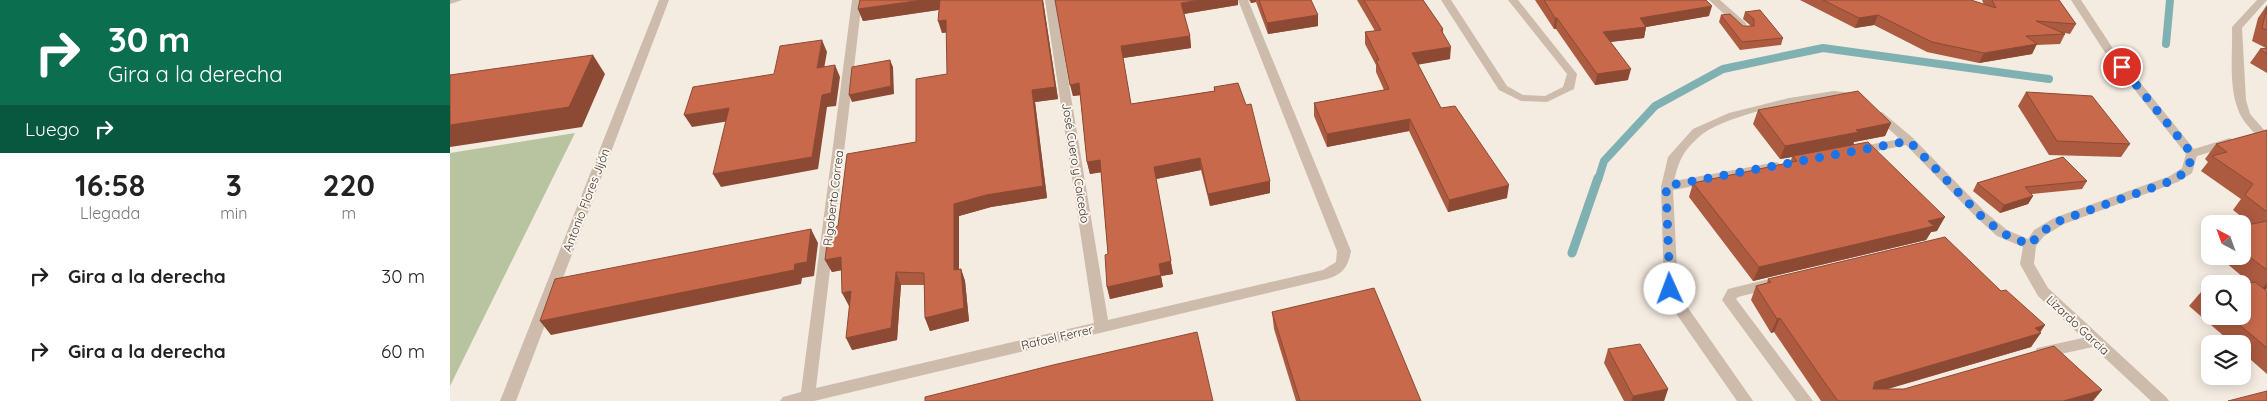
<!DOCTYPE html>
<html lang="es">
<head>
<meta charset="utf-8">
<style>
	body { margin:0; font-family:Quicksand,sans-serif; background:#f6f6f6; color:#222; height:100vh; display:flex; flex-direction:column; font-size:19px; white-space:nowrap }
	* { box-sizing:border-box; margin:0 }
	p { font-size:16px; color:#767676 }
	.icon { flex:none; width:28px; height:28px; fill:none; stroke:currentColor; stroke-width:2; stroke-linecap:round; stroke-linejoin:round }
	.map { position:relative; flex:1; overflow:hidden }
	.side { display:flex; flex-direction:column; background:#fff; width:450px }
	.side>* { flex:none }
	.hud { background:#0b6e4f; color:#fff; overflow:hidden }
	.needle { width:32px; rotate:319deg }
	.buttons { position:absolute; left:1751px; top:215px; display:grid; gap:10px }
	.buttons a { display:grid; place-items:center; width:50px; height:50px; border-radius:10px; background:#fff; box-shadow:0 2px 12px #0003; font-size:25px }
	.pin { position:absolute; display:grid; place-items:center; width:42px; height:42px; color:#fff; margin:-21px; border:2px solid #fff; border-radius:50%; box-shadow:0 1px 5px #0007 }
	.me { position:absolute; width:55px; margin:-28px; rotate:358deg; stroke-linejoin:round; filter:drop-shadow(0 0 4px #0008) }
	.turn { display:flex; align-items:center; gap:18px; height:105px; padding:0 25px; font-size:22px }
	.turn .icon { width:65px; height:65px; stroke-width:2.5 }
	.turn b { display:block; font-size:35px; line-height:42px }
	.then { display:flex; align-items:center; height:48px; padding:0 25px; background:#0003; gap:10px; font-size:19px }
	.eta { display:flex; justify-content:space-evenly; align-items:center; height:85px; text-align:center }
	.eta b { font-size:30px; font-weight:800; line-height:35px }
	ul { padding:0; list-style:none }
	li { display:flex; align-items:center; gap:15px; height:75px; padding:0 25px }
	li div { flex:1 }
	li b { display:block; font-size:19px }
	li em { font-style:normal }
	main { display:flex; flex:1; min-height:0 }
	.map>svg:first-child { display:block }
	.green { fill:#b8c4a0 }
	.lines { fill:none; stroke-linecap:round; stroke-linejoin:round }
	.stream-far1 { stroke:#7fb0b2; stroke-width:8 }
	.stream { stroke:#7fb0b2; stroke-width:9 }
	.minor { fill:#cdbbac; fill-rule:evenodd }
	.wall { fill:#ac5a40 }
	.shaded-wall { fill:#8c4a34 }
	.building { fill:#c8694b; stroke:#8c4a34 }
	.route { stroke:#1a73e8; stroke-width:9; stroke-dasharray:0 16.2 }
	.labels { text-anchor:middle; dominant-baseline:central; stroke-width:4; stroke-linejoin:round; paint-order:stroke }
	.street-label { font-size:12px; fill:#3b302b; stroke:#fbf5ee }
</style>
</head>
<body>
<main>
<section class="side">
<div class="hud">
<div class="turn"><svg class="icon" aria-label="right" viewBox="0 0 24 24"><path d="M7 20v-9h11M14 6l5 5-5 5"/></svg><div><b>30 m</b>Gira a la derecha</div></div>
<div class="then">Luego<svg class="icon" aria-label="right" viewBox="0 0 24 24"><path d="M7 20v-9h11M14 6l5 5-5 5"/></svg></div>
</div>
<div class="eta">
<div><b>16:58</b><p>Llegada</p></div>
<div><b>3</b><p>min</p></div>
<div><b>220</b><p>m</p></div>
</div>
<ul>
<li><svg class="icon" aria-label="right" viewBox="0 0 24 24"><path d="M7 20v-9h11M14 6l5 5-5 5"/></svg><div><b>Gira a la derecha</b></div><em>30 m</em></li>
<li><svg class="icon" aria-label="right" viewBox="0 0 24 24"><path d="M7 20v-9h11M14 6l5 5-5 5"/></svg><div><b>Gira a la derecha</b></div><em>60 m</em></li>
</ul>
</section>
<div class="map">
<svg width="1817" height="401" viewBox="0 0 1817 401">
	<rect width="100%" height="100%" fill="#f4ebe1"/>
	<!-- green -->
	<path class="green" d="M125 133 0 386V153Z"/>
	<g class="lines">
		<!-- stream-far1 -->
		<path class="stream-far1" d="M1716 44 1720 0
			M1148 180 1154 161 1205 106 1273 69 1373 48 1599 79"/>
		<!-- stream -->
		<path class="stream" d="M1122 253 1148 178"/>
		<!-- minor -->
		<path class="minor" d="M0 0H12L0 4Z
			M209 0H219L66 401H50Z
			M402 0H412L366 388 644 323 595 0H605L658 320 873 270 886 262 887 251 788 0H798L901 251C898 267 893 274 877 279L364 401H330L333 397 351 392Z
			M991 0H1001L1057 86 1073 95 1095 96 1113 87 1117 74 1058 0H1068L1127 74 1124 89 1097 102 1071 101 1049 90Z
			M1259 0H1270L1296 23V27H1288Z
			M1621 0H1631L1664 50 1744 149 1780 138 1786 142 1784 145 1747 156 1742 173 1728 182 1614 224 1594 236 1586 246 1584 264 1598 288 1716 397 1719 401H1701L1643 347 1592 358 1587 356 1585 352 1587 348 1633 338 1588 296 1570 264 1573 247 1547 236 1527 218 1456 145 1408 155 1402 151 1408 147 1450 139 1422 114 1424 112H1432L1463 138 1535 212 1557 230 1578 239 1584 230 1604 218 1720 176 1732 168 1736 154 1656 54Z
			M1807 0H1817L1792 28 1796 100 1800 114 1816 132 1810 136C1804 134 1802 130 1798 126 1776 101 1783 59 1782 27Z
			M1384 91 1403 93 1412 98 1406 101C1398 99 1392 97 1383 97 1353 99 1273 116 1250 136 1233 151 1229 160 1224 181L1327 162 1333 166 1327 170 1223 190 1228 289 1236 305 1303 401H1287L1225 312 1214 289 1211 187 1218 157 1243 129 1279 113 1339 98Z
			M1323 278 1328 279 1330 283 1328 287 1288 297 1286 299 1363 401H1346L1272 300 1278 289Z"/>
	</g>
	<!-- wall -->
	<path class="wall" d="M410 0H593L608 99 585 102 597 198 541 207 509 216V269H511L515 281 519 321 480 331 475 318 474 285H451L447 340 402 350 399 305V306L392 270 382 272 375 260 388 226 466 142 497 74V32L492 33 489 10 413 21 408 9Z
		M605 0 788 5 734 14 740 36 741 48 673 58 681 104 764 91V87L820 181V193L760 206 751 170 706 179 723 274 711 276 713 287 660 299 657 287 658 254 651 172 640 174 637 162 630 95 623 96Z
		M799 0H861L868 26 818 34 806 2 801 3Z
		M907 0H973L993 29V33L1000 59 968 64 991 108 1057 198 998 212 959 131 877 147 864 116V103L934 90 926 72V65L915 44V32L925 31Z
		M1085 0H1256L1259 16 1196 27 1194 38 1160 42 1178 80 1145 85 1106 29H1104Z
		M1350 0H1521L1534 5 1532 0H1609L1626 24 1620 34 1615 33V34L1610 44 1586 45 1582 54 1529 63 1477 52 1424 25 1405 28Z
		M1817 5V73L1800 63 1810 49 1816 48 1802 41 1808 18Z
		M1295 12 1333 38 1331 45 1290 50 1269 22 1271 15 1293 26H1301L1293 19Z
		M1576 92 1680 144 1671 157 1599 155 1568 106Z
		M1308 110 1441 123 1435 136 1404 142 1403 145 1487 231 1481 232 1476 240 1303 281 1239 197 1243 183 1340 163 1342 157 1330 159 1303 124Z
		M1817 130V289L1815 290 1817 291V374L1792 352V344H1783L1739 306 1751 292 1760 290V316H1792L1800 283 1768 256H1792V226L1801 224 1783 210 1791 199 1751 171 1758 162 1755 159 1766 144Z
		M1637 181 1632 189 1581 194 1583 196 1578 204 1550 213 1523 191 1527 183Z
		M1760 242V250L1756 247Z
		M1318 279 1551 291 1595 325 1581 347 1438 389 1643 401H1371L1324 332 1321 333 1301 300 1306 286 1317 283Z
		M822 312 971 401H846L824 329Z
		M1158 349 1218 389 1214 401H1174L1154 363Z"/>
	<!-- shaded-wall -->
	<path class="shaded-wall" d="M473 0H491L494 9 413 21 408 9Z
		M592 0H593L608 99 585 102 597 198 541 207 509 216V283L504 270V204L582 90Z
		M749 0H788V5L733 14 731 3Z
		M801 0H806V2L801 3Z
		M1262 6 1259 16 1196 27 1194 38 1151 43 1153 32 1190 18Z
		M868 15V26L818 34 817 23Z
		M1428 15 1424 25 1405 28 1409 18Z
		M1105 18H1107L1106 29H1104Z
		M496 20 500 32 492 33 488 21Z
		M740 36 741 48 673 58 671 46Z
		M372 40 377 52 372 80 367 68Z
		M1587 44 1582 54 1529 63 1534 53Z
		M1001 47 1000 59 961 66 962 53Z
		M143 55 155 74 132 127 0 147V125Z
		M440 60 443 67 444 94 402 102 399 95Z
		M385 65 390 77 386 106 377 107 368 169 271 187 263 174 372 95Z
		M1181 69 1178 80 1145 85 1147 74Z
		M629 83 632 95 623 96 620 85Z
		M279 108 286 120 242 127 234 115Z
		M960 119 959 131 877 147V134Z
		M1441 123 1435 136 1404 142 1403 146 1343 156 1342 157 1330 159 1335 146 1406 130Z
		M750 158 751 170 706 179 723 274 711 276 713 287 660 299 657 287 709 264 704 167Z
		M650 160 653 172 640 174 637 162Z
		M820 181V193L760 206 758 194Z
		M1059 185 1057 198 998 212 999 200Z
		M1583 196 1578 204 1550 213 1554 205Z
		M1495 217 1487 231 1481 232 1476 240 1303 281 1309 267 1478 221Z
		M361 229 368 243 364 276 352 278 351 284 101 335 90 321 345 264Z
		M391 257 398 269 382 272 375 260Z
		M511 269 515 281 519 321 480 331 475 318Z
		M446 272 451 285 447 340 402 350 396 338Z
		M1817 283V289L1810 291Z
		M401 291 407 303 399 306 392 293Z
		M1330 318 1324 332 1321 333 1327 319Z
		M1595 325 1588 334 1591 333 1581 347 1423 393 1418 396 1425 382 1431 380Z
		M1218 389 1214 401H1181L1183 396Z
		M1652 390 1643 401H1613Z"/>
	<!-- building -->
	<path class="building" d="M410 0H473L408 9Z
		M490 0H592L605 87 582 90 593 186 536 195 504 204V270L511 269 514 308 475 318 474 273 446 272 441 328 396 338 401 291 392 293 391 257 375 260 379 228 388 226 397 154 466 142V79L497 74 496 20 488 21Z
		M605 0H749L731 3 740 36 671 46 681 104 765 91 764 87 788 83 796 105 801 104 820 181 758 194 750 158 704 167 721 261 709 264 711 275 657 287 655 255 658 254 650 160 637 162 629 83 620 85Z
		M809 0H861L868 15 817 23Z
		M914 0H973L993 29 991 30 1001 47 962 53 991 108 1005 106 1059 185 999 200 960 119 877 134 864 103 939 89 926 60H929L915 32 931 30Z
		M1094 0H1256L1262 6 1190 18 1196 27 1153 32 1181 69 1147 74 1107 18H1105Z
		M1373 0H1521L1546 8 1542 0H1609L1626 24 1586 21 1615 34 1576 36 1587 44 1534 53 1482 42 1428 15 1409 18Z
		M1817 7V30L1812 28Z
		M1310 10 1333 38 1292 42 1271 15 1280 14 1293 26H1304V19L1295 12Z
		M372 40 367 68 385 65 381 93 372 95 362 157 263 174 279 108 234 115 243 87 324 74 330 46Z
		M1817 48V54L1810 49Z
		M143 55 119 107 0 125V75Z
		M440 60 441 86 399 95 402 67Z
		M1408 91 1441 123 1406 130 1409 132 1335 146 1308 110Z
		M1576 92 1642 96 1680 144 1607 141Z
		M1817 130V212L1795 195 1803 184 1762 156 1777 152 1766 144Z
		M1418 142 1495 217 1478 221 1484 226 1309 267 1243 183 1347 161 1343 156Z
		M1613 157 1637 181 1575 187 1583 196 1554 205 1527 183Z
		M1817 221V270L1792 251V226Z
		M361 229 357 262 345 264 344 270 90 321 105 279Z
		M1495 237 1551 291 1556 290 1595 325 1585 328 1591 333 1431 380 1425 382 1423 389H1454L1604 346 1652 390 1613 401H1388L1375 383 1330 318 1327 319 1306 286 1321 282 1318 279Z
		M1805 282 1817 291V348L1779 316H1792V284Z
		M924 288 971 401H850L822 312Z
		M1760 290V300L1751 292Z
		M747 332 763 401H475V397L603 365Z
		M1190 344 1218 389 1183 396 1158 349Z
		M1817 391V401H1778Z"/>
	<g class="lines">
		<!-- route -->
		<path class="route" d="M1220 289 1216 186 1459 141 1531 216 1552 233 1580 245 1590 233 1609 221 1724 180 1738 170 1742 154 1672 67"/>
	</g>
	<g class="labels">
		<!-- street labels -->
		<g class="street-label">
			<text transform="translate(626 163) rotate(81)">José Cuero y Caicedo</text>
			<text transform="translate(383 198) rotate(-83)">Rigoberto Correa</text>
			<text transform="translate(136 200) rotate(-69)">Antonio Flores Jijón</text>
			<text transform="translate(1628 325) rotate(43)">Lizardo Garcia</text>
			<text transform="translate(607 337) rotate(-13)">Rafael Ferrer</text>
		</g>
	</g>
</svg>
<div class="buttons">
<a><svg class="needle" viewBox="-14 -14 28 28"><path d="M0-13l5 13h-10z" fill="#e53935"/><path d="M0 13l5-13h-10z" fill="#767676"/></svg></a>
<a><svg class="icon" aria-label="search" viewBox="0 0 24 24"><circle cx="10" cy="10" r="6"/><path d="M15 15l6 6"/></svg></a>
<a><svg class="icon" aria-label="layers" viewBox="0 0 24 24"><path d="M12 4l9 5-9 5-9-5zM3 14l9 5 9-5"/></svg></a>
</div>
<div class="pin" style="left:1672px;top:67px;background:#d93025"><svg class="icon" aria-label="arrive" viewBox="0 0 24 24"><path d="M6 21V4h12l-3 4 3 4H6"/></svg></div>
<svg class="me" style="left:1220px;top:289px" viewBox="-20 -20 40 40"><circle r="19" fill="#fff"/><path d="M0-13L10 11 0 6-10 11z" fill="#1a73e8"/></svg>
</div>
</main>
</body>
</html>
